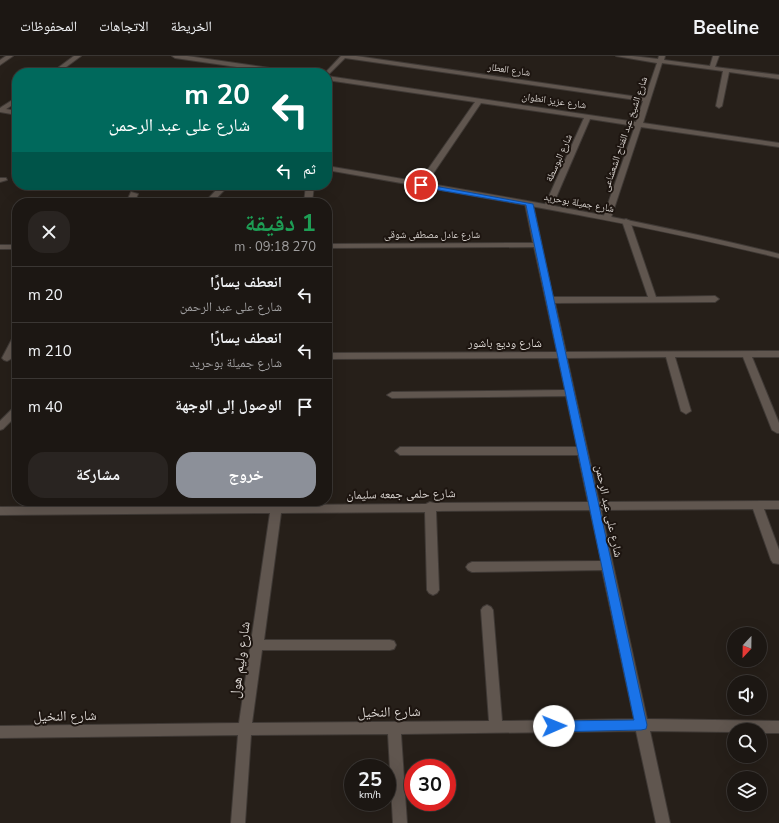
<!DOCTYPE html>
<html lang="ar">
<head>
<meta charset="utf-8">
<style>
	body { margin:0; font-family:"Nunito Sans","Noto Naskh Arabic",sans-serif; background:#292421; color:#f1f3f6; direction:rtl; height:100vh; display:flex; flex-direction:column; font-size:15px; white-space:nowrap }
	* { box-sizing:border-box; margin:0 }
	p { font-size:13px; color:#a09fa0 }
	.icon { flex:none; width:22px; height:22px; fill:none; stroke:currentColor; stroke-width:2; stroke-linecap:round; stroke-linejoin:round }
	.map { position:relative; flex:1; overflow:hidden; direction:ltr }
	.sheet { position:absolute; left:12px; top:142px; width:320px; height:308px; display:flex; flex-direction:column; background:#1c1713; border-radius:16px; box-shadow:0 4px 16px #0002,0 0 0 1px #3a3633; direction:rtl }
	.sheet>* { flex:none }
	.top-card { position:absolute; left:12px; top:12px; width:320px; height:122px; border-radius:16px; box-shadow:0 4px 16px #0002,0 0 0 1px #3a3633; direction:rtl; background:#00695c; color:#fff; overflow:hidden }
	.needle { width:26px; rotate:202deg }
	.controls { position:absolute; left:727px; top:571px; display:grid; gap:8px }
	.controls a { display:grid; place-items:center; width:40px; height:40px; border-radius:50%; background:#1c1713; box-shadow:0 4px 16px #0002,0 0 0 1px #3a3633; font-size:20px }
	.speed { position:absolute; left:344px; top:703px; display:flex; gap:8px; font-size:20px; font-weight:700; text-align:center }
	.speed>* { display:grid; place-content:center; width:52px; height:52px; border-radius:50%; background:#1c1713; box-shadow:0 4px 16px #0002,0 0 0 1px #3a3633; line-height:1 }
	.speed small { font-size:10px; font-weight:400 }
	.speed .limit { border:6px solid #d22; background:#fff; color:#111 }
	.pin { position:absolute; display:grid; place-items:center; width:34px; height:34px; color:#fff; margin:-17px; border:2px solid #fff; border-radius:50%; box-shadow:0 1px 4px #0007 }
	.me { position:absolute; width:44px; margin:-22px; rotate:89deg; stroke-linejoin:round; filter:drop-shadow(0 0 3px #0008) }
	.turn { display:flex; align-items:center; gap:14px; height:84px; padding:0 16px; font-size:18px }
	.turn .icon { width:52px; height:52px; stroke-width:2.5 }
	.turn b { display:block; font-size:28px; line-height:34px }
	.then { display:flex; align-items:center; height:38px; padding:0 16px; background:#0003; gap:8px; font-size:15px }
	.round { display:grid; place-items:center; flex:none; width:42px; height:42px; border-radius:16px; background:#292421 }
	.headline { display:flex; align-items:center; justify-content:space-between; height:68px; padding:0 16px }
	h1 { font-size:24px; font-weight:700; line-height:30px; color:#1e9e55 }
	.action { display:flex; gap:8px; margin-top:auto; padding:8px 16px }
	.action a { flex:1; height:46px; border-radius:16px; background:#8c9099; color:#fff; font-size:16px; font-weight:700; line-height:46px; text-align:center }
	.action a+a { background:#292421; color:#f1f3f6 }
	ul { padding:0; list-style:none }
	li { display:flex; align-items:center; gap:12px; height:56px; padding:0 16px; border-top:1px solid #3a3633 }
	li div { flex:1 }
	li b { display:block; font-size:15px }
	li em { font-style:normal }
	header { display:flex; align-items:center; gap:24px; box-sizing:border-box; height:56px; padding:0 20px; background:#1c1713; border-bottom:1px solid #3a3633 }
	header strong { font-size:19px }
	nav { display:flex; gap:22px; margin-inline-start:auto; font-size:14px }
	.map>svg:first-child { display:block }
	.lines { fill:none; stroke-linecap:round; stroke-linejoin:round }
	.street-casing { stroke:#3f3935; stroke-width:2 }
	.secondary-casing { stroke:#3f3935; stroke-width:2 }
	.street { fill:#60564f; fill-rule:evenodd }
	.secondary { fill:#60564f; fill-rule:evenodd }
	.route { fill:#1a73e8; stroke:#114b97 }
	.labels { text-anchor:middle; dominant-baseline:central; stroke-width:4; stroke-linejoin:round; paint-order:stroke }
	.far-street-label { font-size:10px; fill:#d9d4d0; stroke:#1d1510 }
	.street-label { font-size:12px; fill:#d9d4d0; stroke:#1d1510 }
	.near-street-label { font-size:14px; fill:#d9d4d0; stroke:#1d1510 }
</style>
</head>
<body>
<header>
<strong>Beeline</strong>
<nav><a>الخريطة</a><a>الاتجاهات</a><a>المحفوظات</a></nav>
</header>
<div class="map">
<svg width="779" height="767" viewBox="0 0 779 767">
	<rect width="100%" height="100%" fill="#261f19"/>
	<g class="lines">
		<!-- street casing -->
		<g class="street-casing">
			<path id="street" d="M6 0H13L0 9V4Z
				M74 0H81L58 17H51Z
				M172 0H187L291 15 294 17H279L175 2Z
				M341 0H356L645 42 657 7 616 0H632L658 3 659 0H665L664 4 710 10 713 0H719L715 11 779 19V23L729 16 722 50 719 52 716 50 723 15 662 7 643 67 779 87V91L641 71 611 162 607 164 603 162 635 70 590 63 552 151 548 153 544 151 584 62 481 47 424 131H421L417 129 475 46 327 24V20L636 66 643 45 345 2 327 20V17H325Z
				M17 41V46L3 55 0 56V52Z
				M0 122H6L7 124 0 126Z
				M221 129H229L212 147H204Z
				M306 129H314L312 147H304Z
				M131 136 138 138 134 147H126Z
				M526 146H532L533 148 553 241H648L622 165 626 163 630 165 656 241 715 240 719 243 715 246 555 247 566 296 779 295V301H752L779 367V377H777L772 374 743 301H675L691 355 686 358 681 355 666 301 567 302 599 446 779 445V453H764L779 494V508L773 507 771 504 753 453 601 454 647 663 779 665V677H760V674H734V676L650 675 670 767H656L636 675 401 678 407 767H393L388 678 251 679 245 767H231L238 679 0 682V670L239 667 270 457 0 459V451L271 449 272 445H282V449L426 448 430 446 434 447 588 446 578 399H400L395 395 400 391H577L566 340 392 342 387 339 392 336 565 334 558 302 327 303V297L557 296 534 191 327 192V188L533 187 525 148ZM590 454 601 505 472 506 468 508 466 511 468 514 472 516 602 514 634 663 502 665 493 554 491 551 487 549 483 551 481 554 489 665 252 667 262 594H390L394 593 396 589 394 585 390 584H264L281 457 425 456 427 534 429 537 433 539 437 537 439 534 436 455Z
				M0 189H17V193H0Z
				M17 278C17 287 17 302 7 305L4 304 2 302 13 281Z
				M17 350V359L3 373 0 374V365L14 351Z"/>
		</g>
		<!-- secondary casing -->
		<g class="secondary-casing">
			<path id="secondary" d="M0 52 17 55V59L0 56Z
				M327 110C478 136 630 161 779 198V202C630 165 478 141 327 114Z"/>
		</g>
		<!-- street -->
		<use href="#street" class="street"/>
		<!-- secondary -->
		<use href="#secondary" class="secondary"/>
	</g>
	<!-- route -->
	<path class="route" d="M418 127 533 148 647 669 646 673 641 674 554 676 550 674 548 670 550 666 554 665 634 664 526 149 421 131 418 130Z"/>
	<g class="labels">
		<!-- far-street labels -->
		<g class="far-street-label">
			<text transform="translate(509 14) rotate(8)">شارع العطار</text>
			<text transform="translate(554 45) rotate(8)">شارع عزيز انطوان</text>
			<text transform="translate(625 78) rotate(-71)">شارع الشيخ عبد الفتاح الشعشاعى</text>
			<text transform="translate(559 102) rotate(-66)">شارع البوسطة</text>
			<text transform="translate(579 147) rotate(10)">شارع جميلة بوحريد</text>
			<text x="432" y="179">شارع عادل مصطفى شوقى</text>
		</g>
		<!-- street labels -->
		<g class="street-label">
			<text x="505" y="287">شارع وديع باشور</text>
			<text transform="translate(401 438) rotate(-1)">شارع حلمى جمعه سليمان</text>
			<text transform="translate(609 455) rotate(78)">شارع على عبد الرحمن</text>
		</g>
		<!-- near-street labels -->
		<g class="near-street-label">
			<text transform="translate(240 604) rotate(-82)">شارع وليم هول</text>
			<text transform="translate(389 656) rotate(-1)">شارع النخيل</text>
			<text transform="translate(65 660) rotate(-1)">شارع النخيل</text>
		</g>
	</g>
</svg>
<div class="controls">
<a><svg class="needle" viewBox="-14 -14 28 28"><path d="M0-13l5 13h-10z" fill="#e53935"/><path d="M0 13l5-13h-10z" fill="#a09fa0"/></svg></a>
<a><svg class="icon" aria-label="sound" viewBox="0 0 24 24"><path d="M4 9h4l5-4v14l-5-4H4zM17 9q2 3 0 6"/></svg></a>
<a><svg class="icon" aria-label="search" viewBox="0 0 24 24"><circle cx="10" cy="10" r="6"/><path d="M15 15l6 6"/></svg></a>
<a><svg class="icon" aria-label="layers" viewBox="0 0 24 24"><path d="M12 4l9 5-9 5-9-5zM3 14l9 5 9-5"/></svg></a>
</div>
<div class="speed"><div>25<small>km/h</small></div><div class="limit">30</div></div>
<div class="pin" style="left:421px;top:129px;background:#d93025"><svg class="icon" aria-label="arrive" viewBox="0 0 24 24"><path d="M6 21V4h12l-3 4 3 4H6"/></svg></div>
<svg class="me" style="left:554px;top:670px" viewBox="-20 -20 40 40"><circle r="19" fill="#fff"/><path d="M0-13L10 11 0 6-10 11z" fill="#1a73e8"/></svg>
<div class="top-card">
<div class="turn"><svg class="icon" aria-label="left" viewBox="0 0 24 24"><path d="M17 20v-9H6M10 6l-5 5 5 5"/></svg><div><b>20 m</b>شارع على عبد الرحمن</div></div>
<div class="then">ثم<svg class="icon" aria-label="left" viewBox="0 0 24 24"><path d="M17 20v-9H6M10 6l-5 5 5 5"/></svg></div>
</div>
<section class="sheet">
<div class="headline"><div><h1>1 دقيقة</h1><p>270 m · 09:18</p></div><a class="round"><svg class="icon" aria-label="close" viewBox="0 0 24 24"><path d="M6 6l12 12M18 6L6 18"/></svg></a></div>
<ul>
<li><svg class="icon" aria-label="left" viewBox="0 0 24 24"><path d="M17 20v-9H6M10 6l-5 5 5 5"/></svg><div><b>انعطف يسارًا</b><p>شارع على عبد الرحمن</p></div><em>20 m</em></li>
<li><svg class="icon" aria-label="left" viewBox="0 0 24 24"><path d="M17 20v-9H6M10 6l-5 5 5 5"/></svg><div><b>انعطف يسارًا</b><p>شارع جميلة بوحريد</p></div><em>210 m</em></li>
<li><svg class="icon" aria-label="arrive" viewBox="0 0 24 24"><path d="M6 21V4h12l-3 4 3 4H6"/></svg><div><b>الوصول إلى الوجهة</b></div><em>40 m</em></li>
</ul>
<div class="action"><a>خروج</a><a>مشاركة</a></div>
</section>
</div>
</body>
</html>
